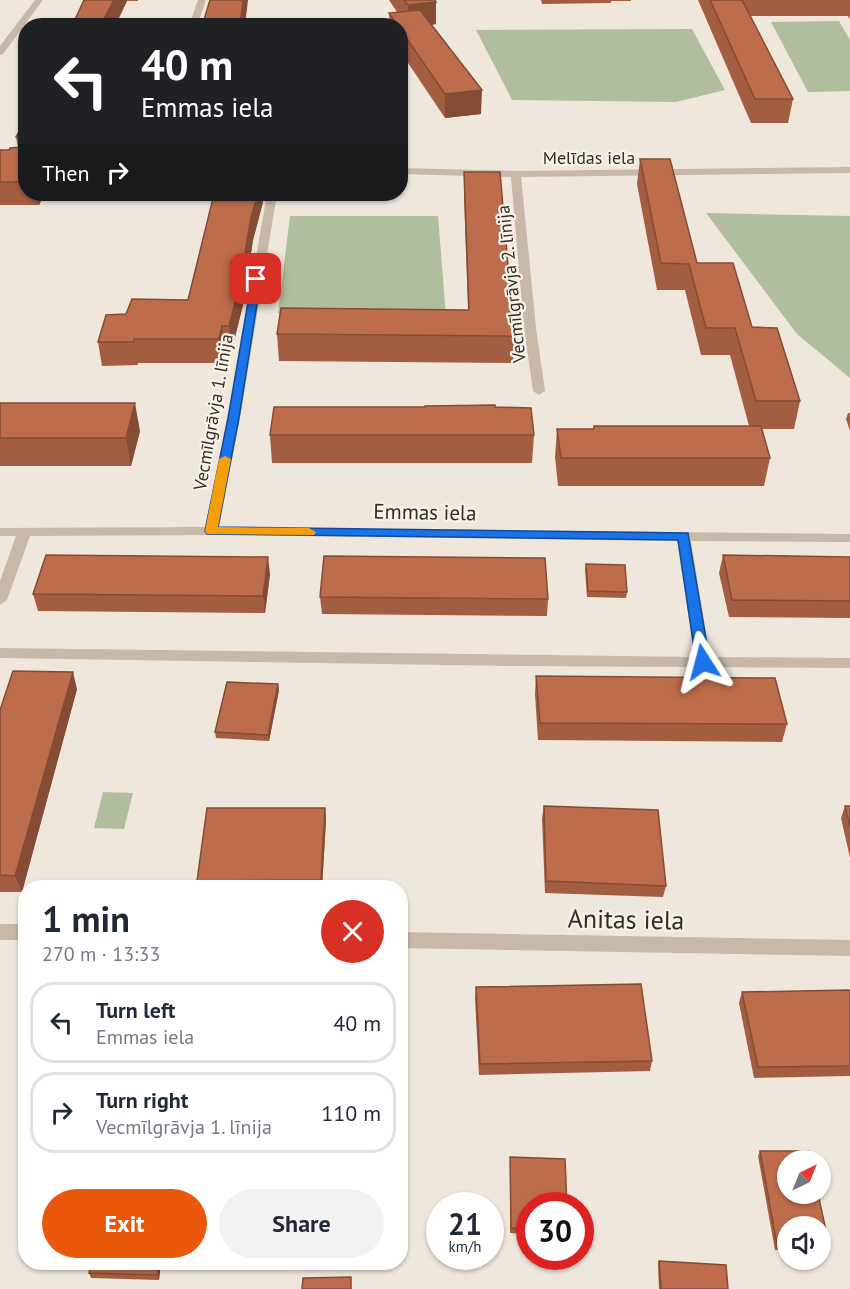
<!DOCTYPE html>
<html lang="en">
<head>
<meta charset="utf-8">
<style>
	body { margin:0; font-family:"PT Sans",sans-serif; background:#f2f2f3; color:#1f2937; height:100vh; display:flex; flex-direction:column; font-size:22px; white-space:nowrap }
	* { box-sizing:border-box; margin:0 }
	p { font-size:20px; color:#747a83 }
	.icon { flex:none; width:33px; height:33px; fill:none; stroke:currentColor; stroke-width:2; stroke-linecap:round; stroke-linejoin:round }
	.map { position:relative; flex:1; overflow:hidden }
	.side { position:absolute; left:18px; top:880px; width:390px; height:390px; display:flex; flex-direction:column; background:#fff; border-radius:24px; box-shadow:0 2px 4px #0004 }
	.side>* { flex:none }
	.guide { position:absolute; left:18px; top:18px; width:390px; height:183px; border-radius:24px; box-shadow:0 2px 4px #0004; background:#202124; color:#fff; overflow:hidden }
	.needle { width:39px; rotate:43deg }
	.controls { position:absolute; left:777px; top:1150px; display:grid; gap:12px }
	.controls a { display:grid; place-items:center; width:54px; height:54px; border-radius:50%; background:#fff; box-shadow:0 2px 4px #0004; font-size:30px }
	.speed { position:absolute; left:426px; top:1192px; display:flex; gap:12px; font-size:30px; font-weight:700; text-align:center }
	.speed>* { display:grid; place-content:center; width:78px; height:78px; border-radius:50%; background:#fff; box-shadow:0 2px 4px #0004; line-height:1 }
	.speed small { font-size:15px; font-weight:400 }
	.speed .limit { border:9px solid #d22; background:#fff; color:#111 }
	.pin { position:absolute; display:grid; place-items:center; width:51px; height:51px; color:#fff; margin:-26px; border-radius:12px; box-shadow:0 3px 9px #0006 }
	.me { position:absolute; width:66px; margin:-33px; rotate:351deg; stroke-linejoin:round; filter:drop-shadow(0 0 4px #0008) }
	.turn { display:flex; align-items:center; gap:21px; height:126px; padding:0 24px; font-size:27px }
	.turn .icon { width:78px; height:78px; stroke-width:2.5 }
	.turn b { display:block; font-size:42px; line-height:51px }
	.then { display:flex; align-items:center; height:57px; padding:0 24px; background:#0003; gap:12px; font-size:22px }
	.round { display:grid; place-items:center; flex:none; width:63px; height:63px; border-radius:32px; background:#f2f2f3 }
	.overview { display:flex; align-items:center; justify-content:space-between; height:102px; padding:0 24px }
	h1 { font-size:36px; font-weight:700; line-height:45px }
	.cta { display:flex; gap:12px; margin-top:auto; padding:12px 24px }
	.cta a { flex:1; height:69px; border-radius:36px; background:#ea580c; color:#fff; font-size:24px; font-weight:700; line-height:69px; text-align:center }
	.cta a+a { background:#f2f2f3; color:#1f2937 }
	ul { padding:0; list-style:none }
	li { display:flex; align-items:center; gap:18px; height:81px; margin:0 12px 9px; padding:0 12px; border:3px solid #e0e1e3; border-radius:24px }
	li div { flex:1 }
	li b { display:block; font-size:22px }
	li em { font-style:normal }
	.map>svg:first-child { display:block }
	.green { fill:#b1be9d }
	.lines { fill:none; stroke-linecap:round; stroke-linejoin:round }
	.minor { fill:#c7b8a8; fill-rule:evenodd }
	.wall { fill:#a35d41 }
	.shaded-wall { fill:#844c35 }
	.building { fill:#bd6c4c; stroke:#844c35; stroke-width:1.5 }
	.route { fill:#1a73e8; stroke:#114b97; stroke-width:1.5 }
	.slow { fill:#f59e0b }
	.labels { text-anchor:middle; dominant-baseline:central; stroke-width:4.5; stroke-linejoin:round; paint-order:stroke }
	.far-street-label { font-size:18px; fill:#352c28; stroke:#f8f1e8 }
	.street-label { font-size:21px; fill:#352c28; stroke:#f8f1e8 }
	.near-street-label { font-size:26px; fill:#352c28; stroke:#f8f1e8 }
</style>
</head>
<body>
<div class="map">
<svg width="850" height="1289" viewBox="0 0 850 1289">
	<rect width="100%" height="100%" fill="#f0e7dc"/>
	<!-- green -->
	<path class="green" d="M839 21 850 40V91L808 92 771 22Z
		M692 29 725 90 676 102 512 100 476 30Z
		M706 213 850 216V378L797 334Z
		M290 216H438L446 316 278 313Z
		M103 792 133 793 124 829 94 828Z"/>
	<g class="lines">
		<!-- minor -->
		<path class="minor" d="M35 0H43L3 54 0 55V46Z
			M198 0H206L197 26H189Z
			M850 167V173L521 177 536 328 545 391 539 395 533 391 524 328 511 177 400 174V168L516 171Z
			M267 194H277L240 418 219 527 850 534V542L691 541 710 657 850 658V668L516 666 0 658V648L695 657 677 541 211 535 30 536 7 600 0 605V581L16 536H0V528L205 527 228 418Z
			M0 924H26V940H0Z
			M400 932 850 940V956L400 948Z"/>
	</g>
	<!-- wall -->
	<path class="wall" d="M84 0H138V1H127L115 26H72Z
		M389 0H435L436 2V24L431 25 481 114 445 118 400 51V26H390L389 13 397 12Z
		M541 0H631V1H611V3L542 4Z
		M698 0H850V19L848 16H750L793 99 788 123H751Z
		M26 119V194H44L39 205H0V150H9L18 147 16 137Z
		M640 159 697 263 752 327 800 401 794 429H762L770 458 764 486H558L555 457 557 429H593L594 426H749L730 355H701L685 290H657L637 184Z
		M464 172 514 336 513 363 279 361 277 334 468 310 464 197Z
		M214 194H262L263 202 253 240 243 305 232 349H225L222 363H138V365L102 366 98 342 126 314 188 300Z
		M0 403 140 431 131 466H0Z
		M425 407H495L534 435 532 463H272L270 435Z
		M848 413H850V431L846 419Z
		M723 555 850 557V618L729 617 719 573Z
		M586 564 627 592 626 598 587 597 585 570Z
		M270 574 265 613 38 611 33 594Z
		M320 597 548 599 547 616 322 614Z
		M536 676 787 724 782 742 538 740 535 694Z
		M278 684 279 690 269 741 216 738 215 732Z
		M77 689 22 892H0V710Z
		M544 806 666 886 663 897 545 893 542 818Z
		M845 806H850V858L841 818Z
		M325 808 326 819 322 888H199L197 881Z
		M476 987 652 1061 650 1071 479 1075 475 998Z
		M850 990V1076L754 1078 739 1003 742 992Z
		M760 1151H809L811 1161H788V1194H818L829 1244 826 1249H820V1227H788V1250H775L758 1156Z
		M510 1157 530 1206V1234L510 1233Z
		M659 1261 728 1289H659L658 1266Z
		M91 1263H161L159 1280 91 1278 89 1273Z"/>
	<!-- shaded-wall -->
	<path class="shaded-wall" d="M114 0H127V1L115 26H100Z
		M243 0H248L245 26H240Z
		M436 2V24L408 27V5Z
		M482 90 481 114 445 118V94Z
		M36 194H44L39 205Z
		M258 194H262L263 202 253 240 243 305 232 349 229 326 251 217Z
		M222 326 225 349 222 363 219 339Z
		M135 403 140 431 131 466 126 438Z
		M268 557 270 574 265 613 263 596Z
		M73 672 77 689 22 892 15 876Z
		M278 684 279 690 269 741 268 735Z
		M325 808 326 819 322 888 321 880Z
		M159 1263H161L159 1280 157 1275Z"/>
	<!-- building -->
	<path class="building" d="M84 0H114L100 26H72Z
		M210 0H243L240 26H202Z
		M404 0H435L436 2 408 5Z
		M710 0H742L793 99H755Z
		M420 10 482 90 445 94 400 29V26H398L389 13Z
		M26 119V182H0V150H9L10 148 22 147 23 138 16 137Z
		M640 159H670L697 263H733L752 327 777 328 800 401H756L735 328H706L689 264 661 263Z
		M464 172H500L514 336 277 334 281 308 469 310Z
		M214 194H258L251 217 240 282 229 326H222L219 339H134V342H98L106 315 126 314 132 299 188 300Z
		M0 403H135L126 438H0Z
		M495 405V407L531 408 534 435H270L274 407H425V406Z
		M594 426H761L770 458H561L557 429H594Z
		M46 555 268 557 263 596 33 594Z
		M723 555 850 557V601L732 600Z
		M324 556 545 558 548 599 320 597Z
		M586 564 625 565 627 592 588 591Z
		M13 671 73 672 15 876 0 875V710Z
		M536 676 775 678 787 724 540 723Z
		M227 682 278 684 268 735 215 732Z
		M544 806 658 810 666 886 546 881Z
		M845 806H850V827Z
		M207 808H325L321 880 197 881Z
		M641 984 652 1061 480 1064 476 987Z
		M850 990V1066L758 1067 742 992Z
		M760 1151H809L811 1161H788V1194H818L829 1244H820V1227H788V1245H777Z
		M510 1157 565 1159 567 1206H530V1229L511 1228Z
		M659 1261 726 1265 728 1289H661Z
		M91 1263H159L157 1275 89 1273Z
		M351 1277V1289H302L303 1278Z"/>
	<!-- route -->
	<path class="route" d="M256 276 261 279 239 418 218 527 688 533 710 662 707 666H698L696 662 678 540 207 534 205 531 228 418 252 279Z"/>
	<!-- slow -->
	<path class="slow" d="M225 456 231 459 218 527 309 528 316 532 314 535 207 534 205 531 219 459Z"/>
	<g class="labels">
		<!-- far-street labels -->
		<g class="far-street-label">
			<text x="589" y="157">Melīdas iela</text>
			<text transform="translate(511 284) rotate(-96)">Vecmīlgrāvja 2. līnija</text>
			<text transform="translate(213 412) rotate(-80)">Vecmīlgrāvja 1. līnija</text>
		</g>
		<!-- street labels -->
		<g class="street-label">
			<text transform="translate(425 512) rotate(1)">Emmas iela</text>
		</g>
		<!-- near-street labels -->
		<g class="near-street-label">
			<text transform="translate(626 919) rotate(1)">Anitas iela</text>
		</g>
	</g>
</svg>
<div class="controls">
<a><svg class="needle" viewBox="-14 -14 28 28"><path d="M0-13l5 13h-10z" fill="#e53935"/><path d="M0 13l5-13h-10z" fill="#747a83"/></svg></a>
<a><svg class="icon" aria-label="sound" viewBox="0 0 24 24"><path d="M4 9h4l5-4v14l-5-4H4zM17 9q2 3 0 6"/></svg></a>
</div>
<div class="speed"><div>21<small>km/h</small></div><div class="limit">30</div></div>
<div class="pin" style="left:256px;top:279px;background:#d93025"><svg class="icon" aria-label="arrive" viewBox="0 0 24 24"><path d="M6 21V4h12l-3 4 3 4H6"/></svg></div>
<svg class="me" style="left:703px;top:662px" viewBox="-20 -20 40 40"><path d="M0-17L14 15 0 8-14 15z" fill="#1a73e8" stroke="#fff" stroke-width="4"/></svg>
<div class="guide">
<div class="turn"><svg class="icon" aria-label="left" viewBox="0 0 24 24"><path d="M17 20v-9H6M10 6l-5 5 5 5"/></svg><div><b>40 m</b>Emmas iela</div></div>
<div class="then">Then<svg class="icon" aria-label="right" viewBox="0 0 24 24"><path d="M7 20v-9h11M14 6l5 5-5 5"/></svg></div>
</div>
<section class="side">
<div class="overview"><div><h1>1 min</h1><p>270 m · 13:33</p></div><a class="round" style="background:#d93025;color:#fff"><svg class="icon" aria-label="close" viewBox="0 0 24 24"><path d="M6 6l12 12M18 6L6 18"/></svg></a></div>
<ul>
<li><svg class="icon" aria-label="left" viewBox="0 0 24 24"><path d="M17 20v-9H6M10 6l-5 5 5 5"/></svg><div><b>Turn left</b><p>Emmas iela</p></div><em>40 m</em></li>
<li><svg class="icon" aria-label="right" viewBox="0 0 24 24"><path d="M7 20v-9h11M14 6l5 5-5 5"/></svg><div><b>Turn right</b><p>Vecmīlgrāvja 1. līnija</p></div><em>110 m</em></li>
</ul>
<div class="cta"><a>Exit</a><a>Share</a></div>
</section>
</div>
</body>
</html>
